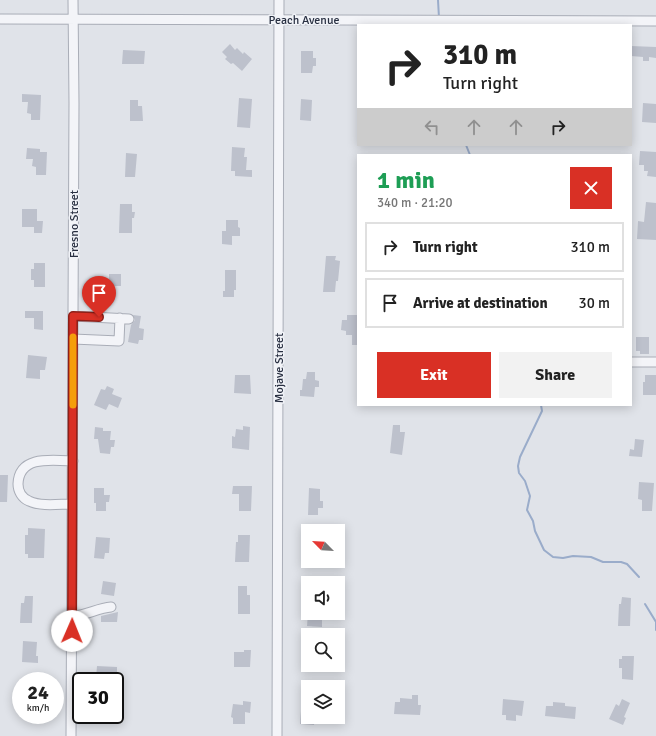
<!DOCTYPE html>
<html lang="en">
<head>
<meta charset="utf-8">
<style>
	body { margin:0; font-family:Signika,sans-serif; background:#f2f2f2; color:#222; height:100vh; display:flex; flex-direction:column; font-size:15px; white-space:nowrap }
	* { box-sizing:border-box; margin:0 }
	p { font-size:13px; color:#767676 }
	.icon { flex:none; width:22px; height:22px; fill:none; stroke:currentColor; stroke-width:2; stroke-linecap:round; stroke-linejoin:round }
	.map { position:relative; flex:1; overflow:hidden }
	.panel { position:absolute; left:357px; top:154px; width:275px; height:252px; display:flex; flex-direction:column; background:#fff; border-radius:0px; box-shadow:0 2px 10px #0003 }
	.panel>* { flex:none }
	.banner { position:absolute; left:357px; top:24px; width:275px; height:122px; border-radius:0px; box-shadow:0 2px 10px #0003; background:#fff; color:#222; overflow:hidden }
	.needle { width:26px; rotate:294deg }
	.fabs { position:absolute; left:301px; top:524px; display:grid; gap:8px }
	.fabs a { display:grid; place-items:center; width:44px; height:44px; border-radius:0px; background:#fff; box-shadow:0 2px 10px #0003; font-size:20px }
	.speed { position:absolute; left:12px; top:672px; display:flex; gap:8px; font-size:20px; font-weight:700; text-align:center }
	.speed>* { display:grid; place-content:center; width:52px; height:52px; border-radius:50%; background:#fff; box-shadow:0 2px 10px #0003; line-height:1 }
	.speed small { font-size:10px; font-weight:400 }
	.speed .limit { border:2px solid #111; border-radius:6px; background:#fff; color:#111 }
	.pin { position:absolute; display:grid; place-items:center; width:34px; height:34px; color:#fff; margin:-41px -17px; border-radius:50% 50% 50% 0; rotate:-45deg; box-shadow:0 0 4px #0007 }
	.pin .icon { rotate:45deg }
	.me { position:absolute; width:44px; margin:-22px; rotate:1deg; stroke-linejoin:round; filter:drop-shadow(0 0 3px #0008) }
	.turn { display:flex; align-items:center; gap:14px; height:84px; padding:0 20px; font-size:18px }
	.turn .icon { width:52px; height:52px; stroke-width:2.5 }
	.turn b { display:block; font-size:28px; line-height:34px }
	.lanes { display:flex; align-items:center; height:38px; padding:0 20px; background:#0003; justify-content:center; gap:20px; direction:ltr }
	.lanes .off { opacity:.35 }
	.round { display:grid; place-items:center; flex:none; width:42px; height:42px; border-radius:0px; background:#f2f2f2 }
	.summary { display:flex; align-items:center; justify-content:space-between; height:68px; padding:0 20px }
	h1 { font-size:24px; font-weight:800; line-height:30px; color:#1e9e55 }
	.button { display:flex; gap:8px; margin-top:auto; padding:8px 20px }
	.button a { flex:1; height:46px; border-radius:0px; background:#d93025; color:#fff; font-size:16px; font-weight:800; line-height:46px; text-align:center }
	.button a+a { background:#f2f2f2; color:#222 }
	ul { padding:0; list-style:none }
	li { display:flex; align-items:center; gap:12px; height:50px; margin:0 8px 6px; padding:0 12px; border:2px solid #e0e0e0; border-radius:0px }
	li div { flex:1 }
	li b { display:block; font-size:15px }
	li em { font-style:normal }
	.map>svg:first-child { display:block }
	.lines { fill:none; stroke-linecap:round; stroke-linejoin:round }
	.stream { stroke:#9aacca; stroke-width:2 }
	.building { fill:#bdc1cc }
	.minor-casing { stroke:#a9adb7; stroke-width:11 }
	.minor { stroke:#f3f4f8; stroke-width:9 }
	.route-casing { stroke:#8d1f18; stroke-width:10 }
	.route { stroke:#d93025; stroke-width:7 }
	.slow { stroke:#f59e0b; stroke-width:7 }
	.labels { text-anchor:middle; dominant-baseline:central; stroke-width:3; stroke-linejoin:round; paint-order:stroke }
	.street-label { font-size:12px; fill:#282f41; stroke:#f0f2f7 }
</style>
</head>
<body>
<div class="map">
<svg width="656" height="736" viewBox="0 0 656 736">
	<rect width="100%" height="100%" fill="#e0e3e9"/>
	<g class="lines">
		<!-- stream -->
		<path class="stream" d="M438 0 439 18
			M466 145 470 155
			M541 405 542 411 520 457 518 466 519 473 525 481 530 496 527 510 533 521 535 531 544 550 553 557 563 558 573 556 591 557 603 562H621L627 564 639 577
			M645 604 656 622V630"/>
	</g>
	<!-- building -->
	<path class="building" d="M230 44 235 50 237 48 243 54 244 52 252 59 242 71 233 63 231 64 225 59 227 57 222 52Z
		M631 46 656 47V58L649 57V61H643V57L631 56Z
		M123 50 145 51 144 64H122Z
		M301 51H313V58H316V66H313L312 73H301Z
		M22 94 41 95 40 120H31V114L27 113 28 102H22Z
		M239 98 252 99 250 128 237 127Z
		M301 99 312 100 311 121 300 120Z
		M130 100H138V106H142L143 121H130Z
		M643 103 656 104V123L642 122Z
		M232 147 245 148 244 157H247L246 170H252V177L235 176V171H231Z
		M27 148 40 149V152H47L46 175H36V167L32 166 33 159H26Z
		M640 151 656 152V177L647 176 648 171H644V165H639Z
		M126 153 137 154 135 177H125Z
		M646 202 656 203V240L637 239 638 221 644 222Z
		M120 204H132V212H135L134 218H132V233H119Z
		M22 209H37V221H43L42 233H34V227H22Z
		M226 220H238V227L240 228V236H232V245L222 244V231H226Z
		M326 256H336L335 260 340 261 338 281H336L335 292H323Z
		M34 263H45V287H34V280H31V269H34Z
		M225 270H236V290H234V297H223V291H225Z
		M109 274H121V286H109Z
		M25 311H43V330L34 329V318H25Z
		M133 315 141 316 139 328 144 329 143 340H139L138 344 128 342 131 325 135 320Z
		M347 315H358V345H352V335H346V331L341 330 342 320H347Z
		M636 337H649V354H640V351H636Z
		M28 355 47 357 45 370H40V379L26 378Z
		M307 372H315V380L319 381V387H315L314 397 300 396V390H302L303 379H306Z
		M235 375H250L251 394 234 393Z
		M645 375H656V395H643V382H645Z
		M107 386 114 389 112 394 122 398 118 408 109 404 106 410 94 405 101 389 105 390Z
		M393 425H400V432H405L402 455 390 453Z
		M243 426 250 427 249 450 232 448V436L235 437 236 429 243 430Z
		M95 427 103 428V431H111L110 440H115L114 447H111L110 454 100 453 98 439H94Z
		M635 439 644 440 642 457 629 456 630 449 634 450Z
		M0 475H8L7 502H0Z
		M639 482 654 483 652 511H642V500L638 499Z
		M233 486H252L251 511H239V494H232Z
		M94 488H104V495H110L109 502H106V511H96V503H94Z
		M309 488 320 489V501H323V508H318V515H308Z
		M28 528 45 529 44 558H28V554H25V535H28Z
		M238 535H250L249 562H235L236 542H238Z
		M96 537 110 538 109 553H105L104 559 94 558Z
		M302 537H308V561H301Z
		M103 581 116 583 114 596 101 594Z
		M238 586H247V595H250V614H238Z
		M25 596H33L32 623H20L21 603H24Z
		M622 597 631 598 630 626H618L619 604H621Z
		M301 606H308V613H322V627L307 626 308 613H301Z
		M118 612 117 622H101V616Z
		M23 641 37 642 36 656H38V663L22 662Z
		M244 650H251L250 667H234V652H244Z
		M622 656H634L633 680 622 679V668H619V659H622Z
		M97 666 117 667V679L96 678Z
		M412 695H418V705H421L420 715 394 714 395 702H400V698L412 699Z
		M302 698 308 699V717H315L314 725 300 724Z
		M503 699 524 701 522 716 516 715V721L506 720V715H502Z
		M622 699 630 703 624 717 626 718 623 725 609 719 616 704 619 706Z
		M243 701 251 702 250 713 245 712V724H233V718L231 717 233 704 243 705Z
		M553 702 565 703V706L576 707 575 719 545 716 546 706H553Z"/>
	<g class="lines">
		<!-- minor casing -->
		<g class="minor-casing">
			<path id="minor" d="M0 19 656 21
				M73 316 129 319
				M73 339 119 341 120 318
				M631 362H656
				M72 504C59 504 42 507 29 501 22 498 18 491 18 484 19 455 52 460 73 461
				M72 616C86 616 97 608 111 607
				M71 736 74 103 73 0
				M277 736 279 0"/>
		</g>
		<!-- minor -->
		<use href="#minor" class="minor"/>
	</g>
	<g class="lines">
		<!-- route casing -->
		<g class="route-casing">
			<path id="route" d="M72 631 73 316 99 317"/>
		</g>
		<!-- route -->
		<use href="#route" class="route"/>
		<!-- slow -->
		<path class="slow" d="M73 405V337"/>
	</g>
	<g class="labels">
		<!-- street labels -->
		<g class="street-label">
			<text x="304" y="20">Peach Avenue</text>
			<text transform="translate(74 224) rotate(-90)">Fresno Street</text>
			<text transform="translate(279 368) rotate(-90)">Mojave Street</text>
		</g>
	</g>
</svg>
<div class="fabs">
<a><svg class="needle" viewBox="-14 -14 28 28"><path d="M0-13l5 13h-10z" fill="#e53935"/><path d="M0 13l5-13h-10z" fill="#767676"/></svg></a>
<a><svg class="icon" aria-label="sound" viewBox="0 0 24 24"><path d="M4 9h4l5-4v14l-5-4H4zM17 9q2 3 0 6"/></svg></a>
<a><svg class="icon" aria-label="search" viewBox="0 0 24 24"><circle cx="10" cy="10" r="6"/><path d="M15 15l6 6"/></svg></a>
<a><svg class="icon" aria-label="layers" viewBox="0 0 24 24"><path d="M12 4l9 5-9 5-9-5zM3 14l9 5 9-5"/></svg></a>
</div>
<div class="speed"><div>24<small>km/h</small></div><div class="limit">30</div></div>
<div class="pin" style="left:99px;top:317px;background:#d93025"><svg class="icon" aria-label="arrive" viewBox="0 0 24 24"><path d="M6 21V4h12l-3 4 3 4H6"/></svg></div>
<svg class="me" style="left:72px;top:631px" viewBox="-20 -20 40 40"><circle r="19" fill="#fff"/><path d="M0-13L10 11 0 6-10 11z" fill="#d93025"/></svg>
<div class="banner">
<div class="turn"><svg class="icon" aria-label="right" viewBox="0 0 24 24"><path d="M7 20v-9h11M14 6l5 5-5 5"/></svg><div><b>310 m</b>Turn right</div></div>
<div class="lanes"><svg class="icon off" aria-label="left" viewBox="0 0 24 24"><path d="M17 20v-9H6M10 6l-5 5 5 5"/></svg><svg class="icon off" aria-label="ahead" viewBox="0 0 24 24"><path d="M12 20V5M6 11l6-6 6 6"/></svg><svg class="icon off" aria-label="ahead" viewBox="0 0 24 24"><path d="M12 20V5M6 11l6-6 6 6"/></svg><svg class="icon" aria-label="right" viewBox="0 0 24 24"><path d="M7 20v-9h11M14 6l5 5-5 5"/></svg></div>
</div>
<section class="panel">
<div class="summary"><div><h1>1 min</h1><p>340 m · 21:20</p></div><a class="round" style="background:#d93025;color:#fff"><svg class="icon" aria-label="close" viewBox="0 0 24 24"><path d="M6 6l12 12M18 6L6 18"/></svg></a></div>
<ul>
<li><svg class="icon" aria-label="right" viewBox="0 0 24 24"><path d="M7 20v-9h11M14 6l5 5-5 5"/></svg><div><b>Turn right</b></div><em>310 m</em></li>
<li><svg class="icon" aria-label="arrive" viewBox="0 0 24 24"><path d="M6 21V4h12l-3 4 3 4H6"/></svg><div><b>Arrive at destination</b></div><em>30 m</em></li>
</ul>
<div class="button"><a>Exit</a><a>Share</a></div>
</section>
</div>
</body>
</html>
